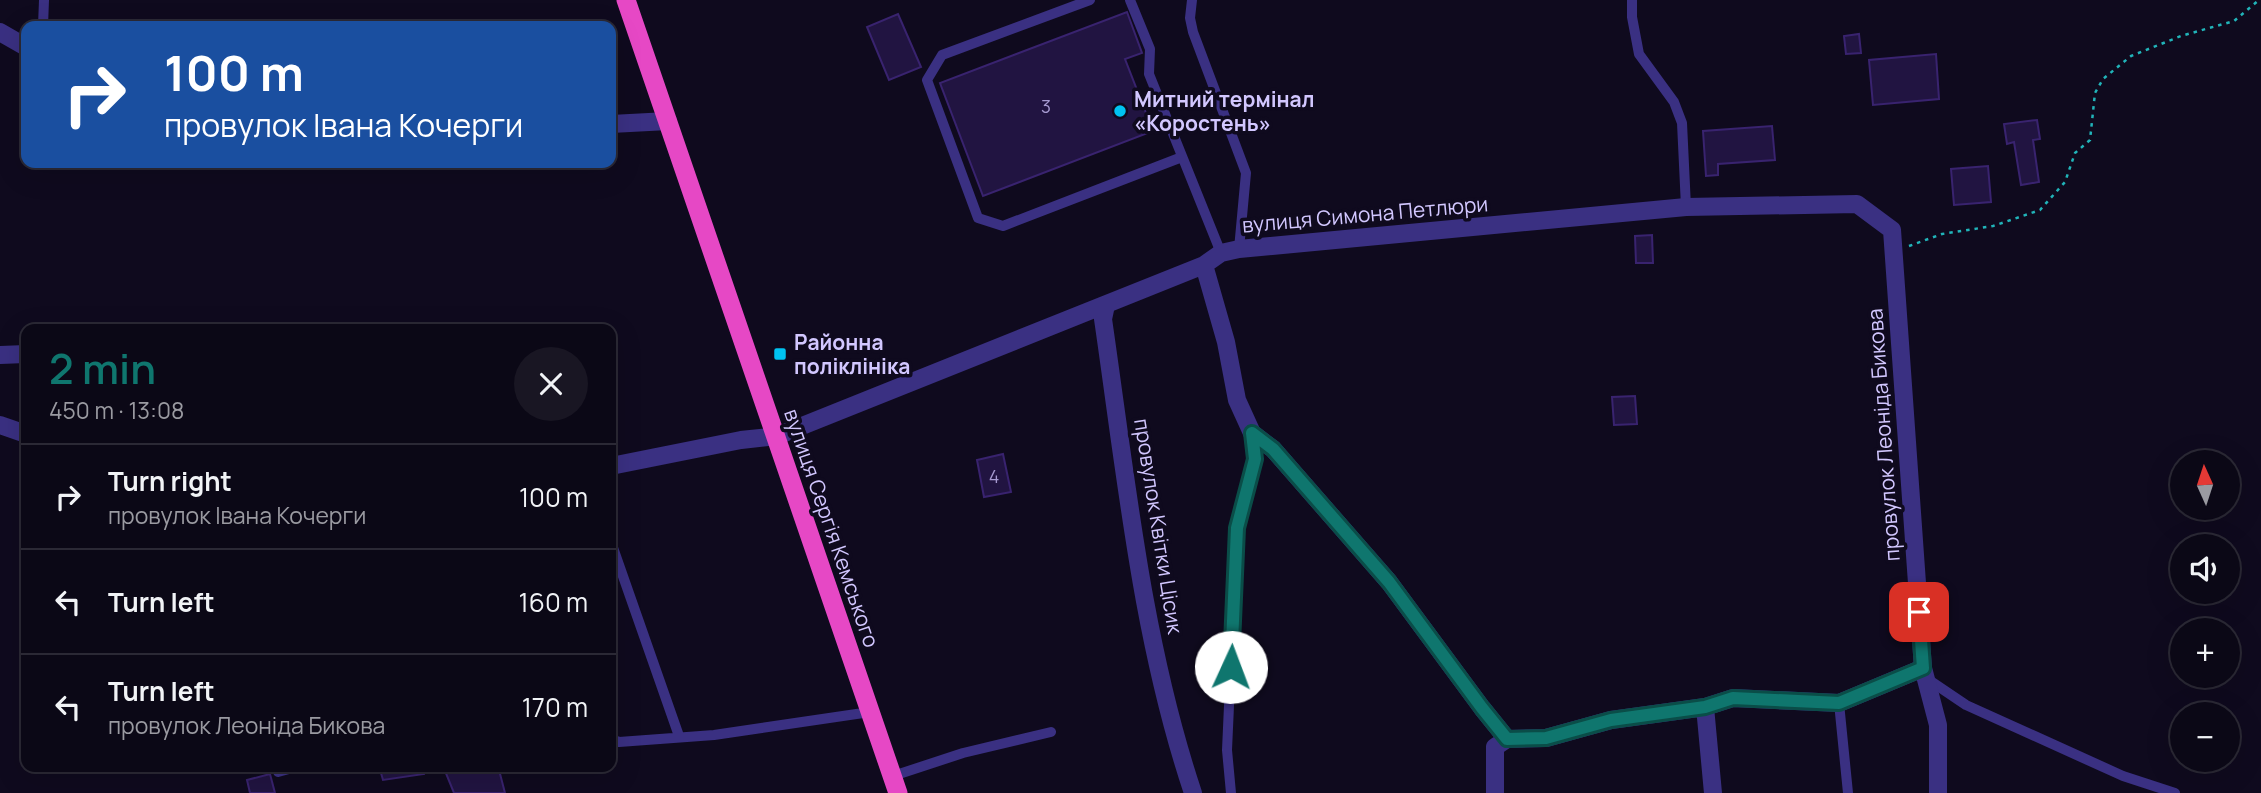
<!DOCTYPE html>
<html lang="en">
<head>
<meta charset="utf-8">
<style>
	body { margin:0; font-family:Manrope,sans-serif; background:#191623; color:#f1f3f6; height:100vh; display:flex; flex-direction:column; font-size:26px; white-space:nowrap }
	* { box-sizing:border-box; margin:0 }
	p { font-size:23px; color:#9a9aa1 }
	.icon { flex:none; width:38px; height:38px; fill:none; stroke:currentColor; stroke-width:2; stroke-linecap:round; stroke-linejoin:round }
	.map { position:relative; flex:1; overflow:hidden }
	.panel { position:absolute; left:21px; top:324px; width:595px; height:448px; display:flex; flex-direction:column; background:#0b0816; border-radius:14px; box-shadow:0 7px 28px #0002,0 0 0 2px #2b2935 }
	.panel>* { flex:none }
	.banner { position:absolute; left:21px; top:21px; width:595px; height:147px; border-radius:14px; box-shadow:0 7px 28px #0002,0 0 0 2px #2b2935; background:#1a4fa0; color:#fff; overflow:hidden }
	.needle { width:46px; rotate:357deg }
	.tools { position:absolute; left:2170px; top:450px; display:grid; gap:14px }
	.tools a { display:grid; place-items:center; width:70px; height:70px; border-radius:50%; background:#0b0816; box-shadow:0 7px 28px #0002,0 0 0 2px #2b2935; font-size:35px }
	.pin { position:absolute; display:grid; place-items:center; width:60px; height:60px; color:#fff; margin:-30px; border-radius:14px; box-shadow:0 4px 10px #0006 }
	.me { position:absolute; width:77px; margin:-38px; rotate:2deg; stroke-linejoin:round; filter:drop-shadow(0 0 5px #0008) }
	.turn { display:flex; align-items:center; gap:24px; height:147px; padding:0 28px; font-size:32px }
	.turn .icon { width:91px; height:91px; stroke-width:2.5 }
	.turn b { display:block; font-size:49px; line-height:60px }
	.round { display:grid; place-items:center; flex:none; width:74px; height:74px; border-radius:37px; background:#191623 }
	.head { display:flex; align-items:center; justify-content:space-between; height:119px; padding:0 28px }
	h1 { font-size:42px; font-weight:600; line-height:52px; color:#0f766e }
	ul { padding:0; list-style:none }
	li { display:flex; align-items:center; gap:21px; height:105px; padding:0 28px; border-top:2px solid #2b2935 }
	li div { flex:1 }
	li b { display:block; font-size:26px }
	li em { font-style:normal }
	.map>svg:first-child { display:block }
	.building { fill:#211441; stroke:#39236f; stroke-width:2 }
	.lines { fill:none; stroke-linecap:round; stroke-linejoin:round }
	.path { stroke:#21b4b9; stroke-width:2.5; stroke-dasharray:3.5 5; stroke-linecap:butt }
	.service { stroke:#3a3082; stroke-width:10 }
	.minor { stroke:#3a3082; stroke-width:18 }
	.trunk { stroke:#e648c5; stroke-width:19 }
	.route-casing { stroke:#0a4d48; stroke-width:18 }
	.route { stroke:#0f766e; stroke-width:12 }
	.poi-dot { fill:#00c3f2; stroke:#0f0a1e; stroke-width:2.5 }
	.labels { text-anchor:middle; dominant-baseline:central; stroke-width:7; stroke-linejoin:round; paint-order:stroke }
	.number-label { font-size:18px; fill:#a69ad0 }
	.poi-label { font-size:21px; font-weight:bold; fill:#d2c7ff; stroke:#0f0a1e; text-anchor:start }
	.street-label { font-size:21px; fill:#d2c7ff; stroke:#0f0a1e }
</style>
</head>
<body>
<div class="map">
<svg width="2261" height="793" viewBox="0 0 2261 793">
	<rect width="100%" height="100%" fill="#0f0a1e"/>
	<!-- building -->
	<path class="building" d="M1127 12 1142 53 1125 59 1153 131 983 196 940 83Z
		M898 14 921 67 889 80 867 27Z
		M1859 34 1861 53 1846 54 1844 36Z
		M1936 54 1939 99 1873 105 1869 60Z
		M2037 120 2040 139 2033 140 2039 182 2021 185 2014 142 2007 144 2004 124Z
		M1772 126 1775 160 1718 164V175L1706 176 1703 131Z
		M1988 166 1991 202 1954 205 1951 169Z
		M1652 235 1653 263H1636L1635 236Z
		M1635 396 1637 424 1614 425 1612 397Z
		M1003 454 1011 492 984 497 977 460Z
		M379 766H423L424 774 383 780Z
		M443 766H498L505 793H454Z
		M270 774 275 793H250L247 780Z"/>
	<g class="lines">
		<!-- path -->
		<path class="path" d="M1909 246 1942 234 1993 226 2040 210 2065 182 2075 153 2090 140 2095 93 2103 79 2131 56 2181 36 2234 21 2259 0"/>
		<!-- service -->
		<path class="service" d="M1090 0 942 55 927 80 978 218 1003 226 1182 157
			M1130 0 1150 49 1149 74 1221 253
			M1192 0 1190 18 1193 32 1246 173 1239 249
			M1632 0V17L1639 54 1674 102 1682 123 1686 207
			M43 26 44 0
			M611 542 679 736
			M1926 678 1966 705 2123 776 2175 793
			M1839 703 1848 793
			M611 739 619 742 714 735 870 712
			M278 772 300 766
			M893 776 963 753 1051 732
			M1231 793 1227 750 1237 528 1255 459 1252 433"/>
		<!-- minor -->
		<path class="minor" d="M0 32 26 47
			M611 124 668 121
			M1204 265 1226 342 1237 400 1252 433 1273 449 1389 582 1482 708 1507 739 1495 747V793
			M1106 305 1103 319C1126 477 1142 641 1193 793
			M0 355 26 354
			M0 425 26 434
			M611 466 741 440 777 436 1204 265 1221 253 1239 249 1686 207 1857 204 1892 230 1923 668 1938 725V793
			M1705 707 1713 793
			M1507 739 1546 738 1611 720 1705 707 1733 698 1839 703 1923 668"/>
		<!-- trunk -->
		<path class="trunk" d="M626 0 898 793"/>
	</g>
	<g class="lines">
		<!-- route casing -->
		<g class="route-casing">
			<path id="route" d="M1231 667 1237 528 1255 459 1252 433 1273 449 1389 582 1482 708 1507 739 1546 738 1611 720 1705 707 1733 698 1839 703 1923 668 1919 612"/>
		</g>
		<!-- route -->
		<use href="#route" class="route"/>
	</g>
	<!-- markers -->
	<g class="poi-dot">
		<circle cx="1120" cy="111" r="7"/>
		<rect x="773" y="347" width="14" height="14" rx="3.5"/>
	</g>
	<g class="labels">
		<!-- number labels -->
		<g class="number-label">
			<text x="1046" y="106">3</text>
			<text x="994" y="476">4</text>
		</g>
		<!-- poi labels -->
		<g class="poi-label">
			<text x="1134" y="99">Митний термінал<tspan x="1134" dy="24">«Коростень»</tspan></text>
			<text x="794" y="342">Районна<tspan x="794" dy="24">поліклініка</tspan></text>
		</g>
		<!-- street labels -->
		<g class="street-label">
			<text transform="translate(1365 214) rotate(-5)">вулиця Симона Петлюри</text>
			<text transform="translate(1883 435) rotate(-94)">провулок Леоніда Бикова</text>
			<text transform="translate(1159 526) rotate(81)">провулок Квітки Цісик</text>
			<text transform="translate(832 528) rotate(71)">вулиця Сергія Кемського</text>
		</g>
	</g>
</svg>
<div class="tools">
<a><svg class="needle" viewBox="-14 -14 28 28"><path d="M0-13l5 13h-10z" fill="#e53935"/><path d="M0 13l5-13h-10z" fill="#9a9aa1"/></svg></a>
<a><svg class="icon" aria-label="sound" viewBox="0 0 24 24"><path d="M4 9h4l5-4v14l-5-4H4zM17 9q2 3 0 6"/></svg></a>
<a>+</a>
<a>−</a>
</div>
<div class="pin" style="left:1919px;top:612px;background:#d93025"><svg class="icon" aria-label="arrive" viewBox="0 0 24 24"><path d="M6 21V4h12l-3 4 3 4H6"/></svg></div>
<svg class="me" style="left:1231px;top:667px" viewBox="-20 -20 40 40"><circle r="19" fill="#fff"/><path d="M0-13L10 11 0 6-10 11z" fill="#0f766e"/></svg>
<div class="banner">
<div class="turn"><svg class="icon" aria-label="right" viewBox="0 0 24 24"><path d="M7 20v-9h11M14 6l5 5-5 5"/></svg><div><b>100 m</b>провулок Івана Кочерги</div></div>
</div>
<section class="panel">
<div class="head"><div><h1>2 min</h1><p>450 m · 13:08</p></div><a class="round"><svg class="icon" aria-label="close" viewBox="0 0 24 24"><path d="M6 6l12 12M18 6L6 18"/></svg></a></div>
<ul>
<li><svg class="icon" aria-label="right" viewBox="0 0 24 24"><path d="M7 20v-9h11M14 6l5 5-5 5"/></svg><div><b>Turn right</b><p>провулок Івана Кочерги</p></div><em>100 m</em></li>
<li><svg class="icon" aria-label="left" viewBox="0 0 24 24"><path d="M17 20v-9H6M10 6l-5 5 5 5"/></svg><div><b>Turn left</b></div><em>160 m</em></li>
<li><svg class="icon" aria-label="left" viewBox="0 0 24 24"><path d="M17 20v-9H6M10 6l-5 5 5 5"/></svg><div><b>Turn left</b><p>провулок Леоніда Бикова</p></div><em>170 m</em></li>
</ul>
</section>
</div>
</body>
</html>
